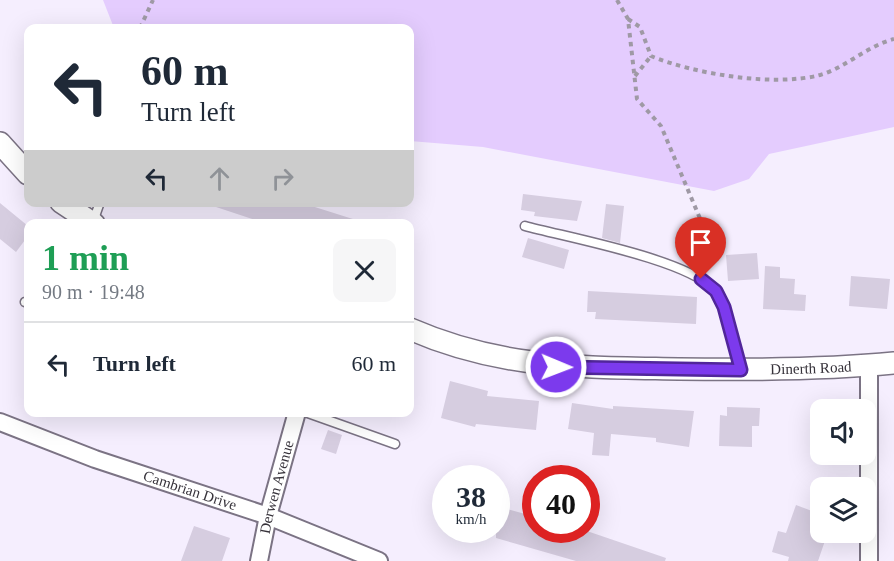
<!DOCTYPE html>
<html lang="en">
<head>
<meta charset="utf-8">
<style>
	body { margin:0; font-family:Georgia,serif; background:#f6f6f7; color:#1f2937; height:100vh; display:flex; flex-direction:column; font-size:22px; white-space:nowrap }
	* { box-sizing:border-box; margin:0 }
	p { font-size:20px; color:#747a83 }
	.icon { flex:none; width:33px; height:33px; fill:none; stroke:currentColor; stroke-width:2; stroke-linecap:round; stroke-linejoin:round }
	.map { position:relative; flex:1; overflow:hidden }
	.drawer { position:absolute; left:24px; top:219px; width:390px; height:198px; display:flex; flex-direction:column; background:#fff; border-radius:12px; box-shadow:0 6px 24px #0002 }
	.drawer>* { flex:none }
	.top-card { position:absolute; left:24px; top:24px; width:390px; height:183px; border-radius:12px; box-shadow:0 6px 24px #0002; background:#fff; color:#1f2937; overflow:hidden }
	.fabs { position:absolute; left:810px; top:399px; display:grid; gap:12px }
	.fabs a { display:grid; place-items:center; width:66px; height:66px; border-radius:12px; background:#fff; box-shadow:0 6px 24px #0002; font-size:30px }
	.speed { position:absolute; left:432px; top:465px; display:flex; gap:12px; font-size:30px; font-weight:700; text-align:center }
	.speed>* { display:grid; place-content:center; width:78px; height:78px; border-radius:50%; background:#fff; box-shadow:0 6px 24px #0002; line-height:1 }
	.speed small { font-size:15px; font-weight:400 }
	.speed .limit { border:9px solid #d22; background:#fff; color:#111 }
	.pin { position:absolute; display:grid; place-items:center; width:51px; height:51px; color:#fff; margin:-62px -26px; border-radius:50% 50% 50% 0; rotate:-45deg; box-shadow:0 0 6px #0007 }
	.pin .icon { rotate:45deg }
	.me { position:absolute; width:66px; margin:-33px; rotate:91deg; stroke-linejoin:round; filter:drop-shadow(0 0 4px #0008) }
	.turn { display:flex; align-items:center; gap:21px; height:126px; padding:0 18px; font-size:27px }
	.turn .icon { width:78px; height:78px; stroke-width:2.5 }
	.turn b { display:block; font-size:42px; line-height:51px }
	.lanes { display:flex; align-items:center; height:57px; padding:0 18px; background:#0003; justify-content:center; gap:30px; direction:ltr }
	.lanes .off { opacity:.35 }
	.round { display:grid; place-items:center; flex:none; width:63px; height:63px; border-radius:12px; background:#f6f6f7 }
	.head { display:flex; align-items:center; justify-content:space-between; height:102px; padding:0 18px }
	h1 { font-size:36px; font-weight:800; line-height:45px; color:#1e9e55 }
	ul { padding:0; list-style:none }
	li { display:flex; align-items:center; gap:18px; height:84px; padding:0 18px; border-top:2px solid #e0e1e3 }
	li div { flex:1 }
	li b { display:block; font-size:22px }
	li em { font-style:normal }
	.map>svg:first-child { display:block }
	.green { fill:#e4ccfe }
	.building { fill:#d6cde0 }
	.lines { fill:none; stroke-linecap:round; stroke-linejoin:round }
	.service-casing { stroke:#7b7384; stroke-width:11 }
	.minor-casing { stroke:#7b7384; stroke-width:20 }
	.tertiary-casing { stroke:#7b7384; stroke-width:24 }
	.path { stroke:#9f99a5; stroke-width:4; stroke-dasharray:4.5 4.5; stroke-linecap:butt }
	.service { stroke:#fff; stroke-width:8 }
	.minor { stroke:#fff; stroke-width:16 }
	.tertiary { stroke:#fff; stroke-width:21 }
	.route-casing { stroke:#51269a; stroke-width:15 }
	.route { stroke:#7c3aed; stroke-width:10 }
	.labels { text-anchor:middle; dominant-baseline:central; stroke-width:4.5; stroke-linejoin:round; paint-order:stroke }
	.street-label { font-size:15px; fill:#36323a; stroke:#f5eefe }
</style>
</head>
<body>
<div class="map">
<svg width="894" height="561" viewBox="0 0 894 561">
	<rect width="100%" height="100%" fill="#f5eefe"/>
	<!-- green -->
	<path class="green" d="M103 0H894V127L769 154 749 179 714 191 483 147 410 141V28H114Z"/>
	<!-- building -->
	<path class="building" d="M523 194 582 201 577 221 534 216 535 212 521 210Z
		M213 202H299L356 220 355 224H267L213 206Z
		M0 203 28 226V236L16 252 0 239Z
		M606 204 624 206 620 243 602 238Z
		M528 238 569 250 564 269 522 257Z
		M757 253 759 279 728 281 726 255Z
		M765 266 780 267V278L795 279 794 294 806 295 805 311 763 309Z
		M851 276 890 279 887 309 849 306Z
		M588 291 697 297 696 324 595 319 596 312H587Z
		M450 381 488 391 487 396 539 401 536 430 476 424 475 427 441 418Z
		M572 403 613 409V406L694 411 689 447 656 442V438L611 434 609 456 592 455 594 433 568 429Z
		M727 407 760 408 759 426H752V447L719 446 720 415 727 416Z
		M328 430 342 435 336 454 321 449Z
		M796 505 820 514V532H828L818 561H788L789 557 772 552 778 531 786 533Z
		M496 506 536 517V530H584L666 558 665 561H576L496 538Z
		M194 526 230 538 222 561H181Z"/>
	<g class="lines">
		<!-- service casing -->
		<g class="service-casing">
			<path id="service" d="M93 222 100 202
				M525 226C569 238 686 259 715 290 728 303 735 348 740 368
				M25 302 28 303
				M305 412 395 444"/>
		</g>
		<!-- minor casing -->
		<g class="minor-casing">
			<g id="minor">
				<path id="s1" d="M0 422 95 459 268 516 379 561"/>
				<path id="s2" d="M259 561 268 516 297 412"/>
				<path d="M869 561V366"/>
			</g>
		</g>
		<!-- tertiary casing -->
		<g class="tertiary-casing">
			<g id="tertiary">
				<path d="M0 143 28 174"/>
				<path d="M61 202 94 224"/>
				<path id="s3" d="M410 329C502 369 581 367 679 369 750 370 823 370 894 363"/>
			</g>
		</g>
		<!-- path -->
		<path class="path" d="M617 0 628 19 637 99 661 126 704 228 702 266
			M628 19 640 27 651 56C694 74 774 87 820 75 845 68 867 46 894 39
			M140 28 153 0
			M635 76 651 56"/>
		<!-- service -->
		<use href="#service" class="service"/>
		<!-- minor -->
		<use href="#minor" class="minor"/>
		<!-- tertiary -->
		<use href="#tertiary" class="tertiary"/>
	</g>
	<g class="lines">
		<!-- route casing -->
		<g class="route-casing">
			<path id="route" d="M556 367 741 370 724 307 716 291 701 279"/>
		</g>
		<!-- route -->
		<use href="#route" class="route"/>
	</g>
	<g class="labels">
		<!-- street labels -->
		<g class="street-label">
			<text stroke="none"><textPath href="#s3" startOffset="406">Dinerth Road</textPath></text>
			<text stroke="none"><textPath href="#s2" startOffset="76">Derwen Avenue</textPath></text>
			<text stroke="none"><textPath href="#s1" startOffset="202">Cambrian Drive</textPath></text>
		</g>
	</g>
</svg>
<div class="fabs">
<a><svg class="icon" aria-label="sound" viewBox="0 0 24 24"><path d="M4 9h4l5-4v14l-5-4H4zM17 9q2 3 0 6"/></svg></a>
<a><svg class="icon" aria-label="layers" viewBox="0 0 24 24"><path d="M12 4l9 5-9 5-9-5zM3 14l9 5 9-5"/></svg></a>
</div>
<div class="speed"><div>38<small>km/h</small></div><div class="limit">40</div></div>
<div class="pin" style="left:701px;top:279px;background:#d93025"><svg class="icon" aria-label="arrive" viewBox="0 0 24 24"><path d="M6 21V4h12l-3 4 3 4H6"/></svg></div>
<svg class="me" style="left:556px;top:367px" viewBox="-20 -20 40 40"><circle r="17" fill="#7c3aed" stroke="#fff" stroke-width="3"/><path d="M0-11L8 9 0 5-8 9z" fill="#fff"/></svg>
<div class="top-card">
<div class="turn"><svg class="icon" aria-label="left" viewBox="0 0 24 24"><path d="M17 20v-9H6M10 6l-5 5 5 5"/></svg><div><b>60 m</b>Turn left</div></div>
<div class="lanes"><svg class="icon" aria-label="left" viewBox="0 0 24 24"><path d="M17 20v-9H6M10 6l-5 5 5 5"/></svg><svg class="icon off" aria-label="ahead" viewBox="0 0 24 24"><path d="M12 20V5M6 11l6-6 6 6"/></svg><svg class="icon off" aria-label="right" viewBox="0 0 24 24"><path d="M7 20v-9h11M14 6l5 5-5 5"/></svg></div>
</div>
<section class="drawer">
<div class="head"><div><h1>1 min</h1><p>90 m · 19:48</p></div><a class="round"><svg class="icon" aria-label="close" viewBox="0 0 24 24"><path d="M6 6l12 12M18 6L6 18"/></svg></a></div>
<ul>
<li><svg class="icon" aria-label="left" viewBox="0 0 24 24"><path d="M17 20v-9H6M10 6l-5 5 5 5"/></svg><div><b>Turn left</b></div><em>60 m</em></li>
</ul>
</section>
</div>
</body>
</html>
